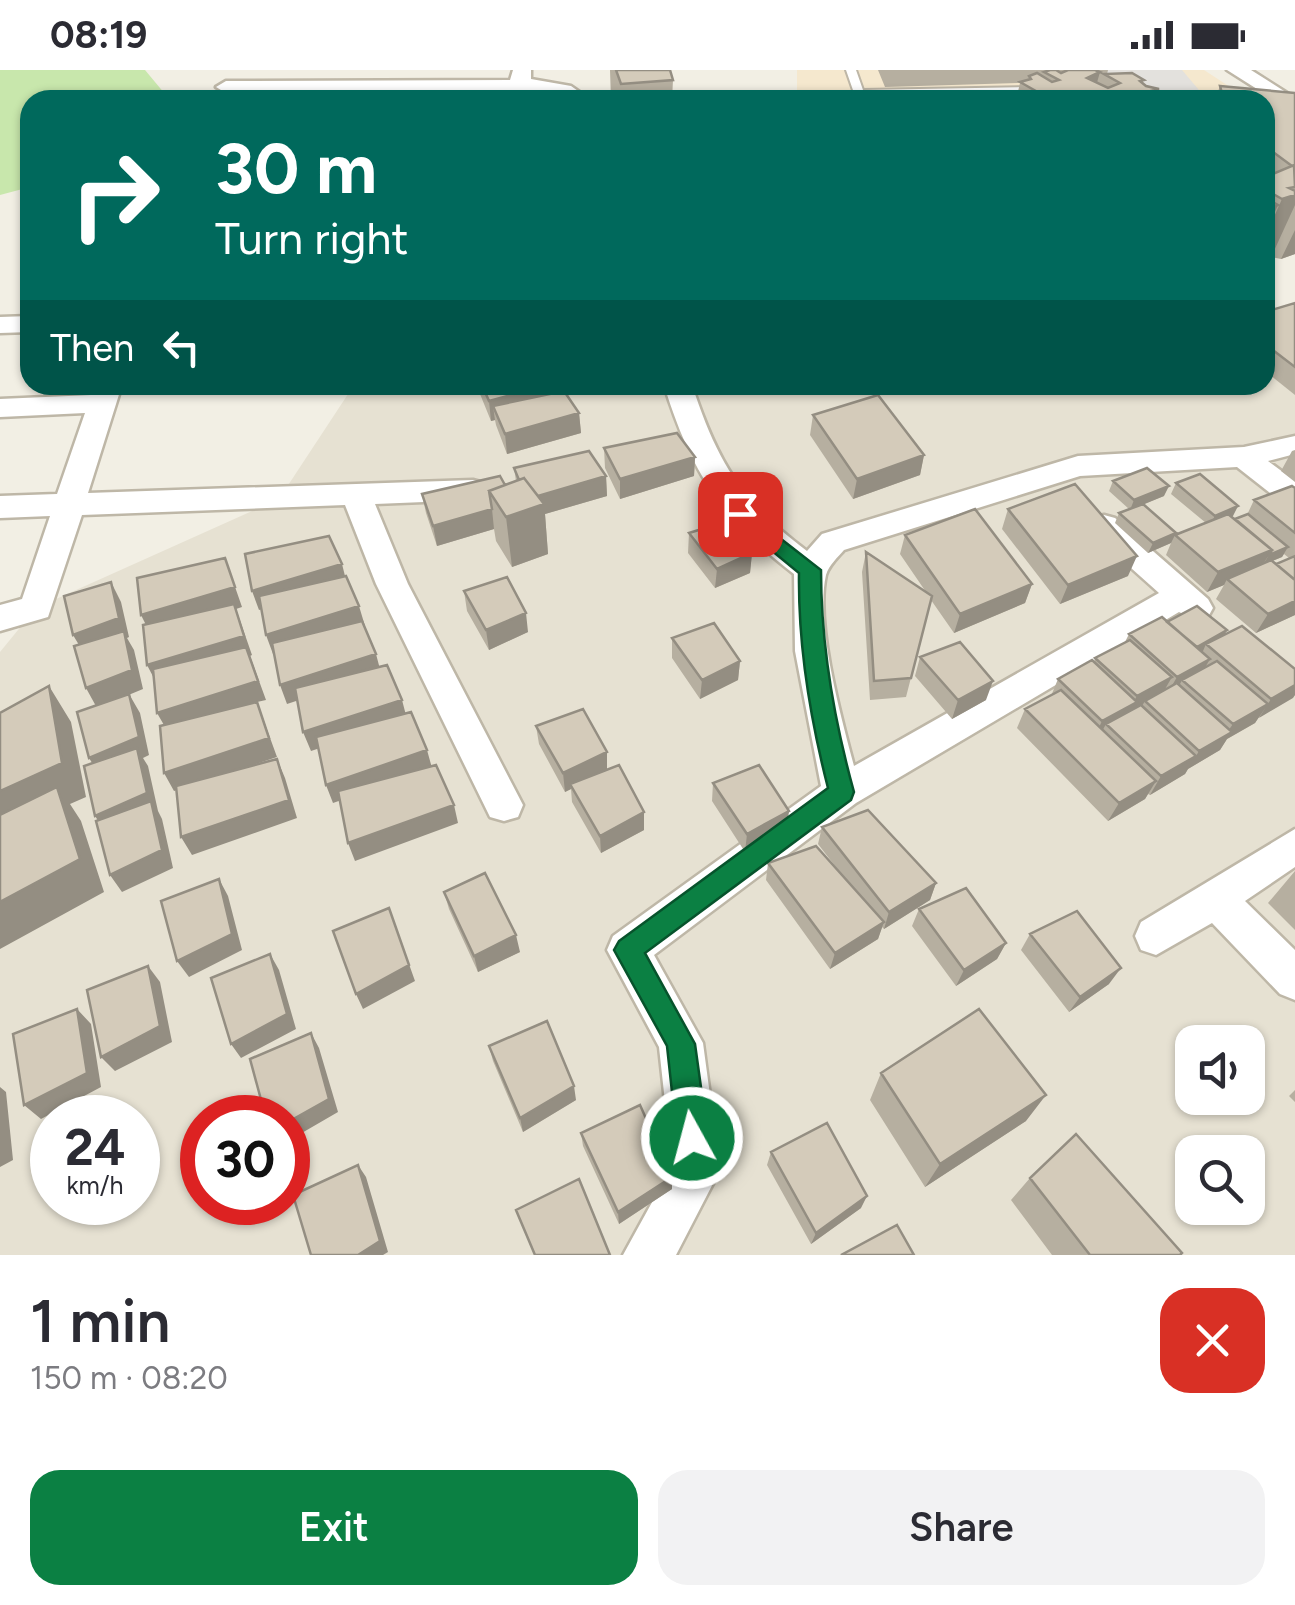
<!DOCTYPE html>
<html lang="en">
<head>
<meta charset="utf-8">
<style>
	body { margin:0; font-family:Figtree,sans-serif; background:#f2f2f3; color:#2b2b33; height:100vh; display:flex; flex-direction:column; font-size:38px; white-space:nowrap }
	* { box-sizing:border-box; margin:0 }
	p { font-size:32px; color:#7c7c81 }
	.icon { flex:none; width:55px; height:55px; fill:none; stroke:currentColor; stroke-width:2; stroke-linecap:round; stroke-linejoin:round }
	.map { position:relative; height:1185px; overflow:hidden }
	.sheet { display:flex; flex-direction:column; background:#fff; flex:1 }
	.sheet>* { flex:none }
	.guide { position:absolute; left:20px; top:20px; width:1255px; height:305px; border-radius:30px; box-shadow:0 2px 8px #0004; background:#00695c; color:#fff; overflow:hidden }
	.fabs { position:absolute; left:1175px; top:955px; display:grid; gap:20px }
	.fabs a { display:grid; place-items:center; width:90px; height:90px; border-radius:20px; background:#fff; box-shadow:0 2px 8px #0004; font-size:50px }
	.speed { position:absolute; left:30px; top:1025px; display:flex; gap:20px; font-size:50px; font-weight:700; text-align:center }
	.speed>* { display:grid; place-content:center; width:130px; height:130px; border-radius:50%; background:#fff; box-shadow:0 2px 8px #0004; line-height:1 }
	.speed small { font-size:25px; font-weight:400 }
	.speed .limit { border:15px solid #d22; background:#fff; color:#111 }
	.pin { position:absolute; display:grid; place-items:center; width:85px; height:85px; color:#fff; margin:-42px; border-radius:20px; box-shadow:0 5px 15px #0006 }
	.me { position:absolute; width:110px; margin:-55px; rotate:353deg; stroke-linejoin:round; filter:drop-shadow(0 0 8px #0008) }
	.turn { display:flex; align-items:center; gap:35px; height:210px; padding:0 30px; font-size:45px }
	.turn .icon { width:130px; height:130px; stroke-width:2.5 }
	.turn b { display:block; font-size:70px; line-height:85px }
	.then { display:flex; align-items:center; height:95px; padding:0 30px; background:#0003; gap:20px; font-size:38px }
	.round { display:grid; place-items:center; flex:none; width:105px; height:105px; border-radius:30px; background:#f2f2f3 }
	.headline { display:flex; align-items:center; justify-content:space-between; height:170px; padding:0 30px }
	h1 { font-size:60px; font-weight:600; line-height:75px }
	.primary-button { display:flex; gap:20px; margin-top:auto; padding:20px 30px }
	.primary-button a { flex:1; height:115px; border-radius:30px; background:#0b8043; color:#fff; font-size:40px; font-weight:600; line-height:115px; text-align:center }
	.primary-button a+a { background:#f2f2f3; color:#2b2b33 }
	.status { display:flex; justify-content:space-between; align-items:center; height:70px; padding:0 50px; background:#fff; direction:ltr }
	.status svg { height:28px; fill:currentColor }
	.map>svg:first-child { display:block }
	.residential { fill:#e6e1d2; fill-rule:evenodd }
	.commercial { fill:#f5e8ce }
	.green { fill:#c8e7ac }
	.parking { fill:#e3e1dd }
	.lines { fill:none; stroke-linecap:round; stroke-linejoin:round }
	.lane-casing { stroke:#beb7a7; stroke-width:4 }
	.street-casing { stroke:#beb7a7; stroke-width:5 }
	.lane { fill:#fff; fill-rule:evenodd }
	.street { fill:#fff; fill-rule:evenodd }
	.wall { fill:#b6afa0; fill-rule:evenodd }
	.shaded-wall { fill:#948e82 }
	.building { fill:#d4cbba; stroke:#948e82; stroke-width:2.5 }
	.route { fill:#0b8043; stroke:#07532c; stroke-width:2.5 }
</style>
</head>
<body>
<div class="status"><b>08:19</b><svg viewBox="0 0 49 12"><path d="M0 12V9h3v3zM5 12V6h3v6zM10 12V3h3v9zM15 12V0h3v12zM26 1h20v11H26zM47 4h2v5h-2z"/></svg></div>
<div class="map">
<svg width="1295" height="1185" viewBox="0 0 1295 1185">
	<rect width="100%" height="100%" fill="#f2efe4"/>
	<!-- residential -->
	<path class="residential" d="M1295 240V1185H0V582L36 538 279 429 354 315H1265V245ZM1192 972H1248V1028H1192ZM52 1048H138V1132H52ZM202 1048H288V1132H202ZM1192 1082H1248V1138H1192Z"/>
	<!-- commercial -->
	<path class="commercial" d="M797 0H1204L1250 30H797Z"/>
	<!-- green -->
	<path class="green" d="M0 0H145L170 30H30V117L0 125Z"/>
	<!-- parking -->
	<path class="parking" d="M1102 0H1182L1204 26 1123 28Z"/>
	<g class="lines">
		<!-- lane casing -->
		<g class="lane-casing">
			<path id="lane" d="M846 0H856L863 20 1037 17 1042 20 1037 23 859 26 854 23Z"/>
		</g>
		<!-- street casing -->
		<g class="street-casing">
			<path id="street" d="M513 0H531V9L571 16 591 30H566L533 21 226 23 216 17 226 11 510 10Z
				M1227 0H1251L1295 28V43Z
				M30 246V262L0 263V247Z
				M94 315H122L88 423 473 410 484 413 488 420 484 427 473 430 375 434 408 514 523 735 518 747 504 751 490 747 376 514 345 435 82 445 48 547 0 561V535L22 529 50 446 0 448V426L57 424 85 343 0 347V329L91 325Z
				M664 315H692C717 391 741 432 807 481L822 464 1078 386 1244 377 1295 366V384L1268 391 1295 411V437L1284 434 1237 397 1080 406 844 480C838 487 829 495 826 505 815 553 841 647 854 696L1159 523 1093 464 1088 456 1093 448 1104 445 1115 448 1208 529 1213 538 1208 547 1196 550 1179 542 856 733 654 885 703 973 720 1100 676 1185H623L672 1096 659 977 607 880 613 866 821 716 795 581 794 504C721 448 691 402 664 315Z
				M1295 759V797L1245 831 1295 880V930L1280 924 1212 853 1156 885 1141 880 1135 866 1141 852Z"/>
		</g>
		<!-- lane -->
		<use href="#lane" class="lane"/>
		<!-- street -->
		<use href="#street" class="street"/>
	</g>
	<!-- wall -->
	<path class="wall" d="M610 0H670L673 10 672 30H611Z
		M878 0H1108L1107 4 1159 19 1156 30H1016L1020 13 885 17Z
		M1220 16 1295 23V184L1281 189 1271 187 1268 194 1265 195V30H1215Z
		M1295 233V325L1265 301V242Z
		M473 315H562L563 321 579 343 581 363 507 384 496 355 495 350 491 351 480 324 479 318 475 319Z
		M813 345 924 385 920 405 853 429 810 365Z
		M604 378 695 387 694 406 620 429 605 398Z
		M1295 380V412L1281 401 1292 381Z
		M514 398 606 406 607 426 545 444 548 484 512 497 496 471 494 459 437 476 426 443 422 424 505 415 516 411Z
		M1113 411 1164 426 1144 434 1175 465 1206 453 1171 424 1176 413 1238 436 1232 446 1235 449 1247 445 1254 430 1295 418V545L1256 563 1216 529 1224 515 1207 522 1166 485 1171 473 1148 483 1115 453 1119 443 1129 439 1109 421ZM1284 484 1289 488 1276 494 1272 491 1282 487Z
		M1008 439 1128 506 1060 534 1002 459Z
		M689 463 752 483 750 503 715 518 688 483Z
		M905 465 1032 514 1025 533 954 563 931 530 906 627 870 630 862 502 866 482 926 522 900 484Z
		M464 521 528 562 489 580 467 541Z
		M1167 552 1225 565 1295 599V625L1258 648 1255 653 1227 669 1220 680 1188 699 1185 704 1150 725 1148 724 1145 729 1108 751 1017 658 1025 639 1051 626 1058 609 1094 592 1095 588 1125 572 1129 564Z
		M672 568 740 591 738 610 700 629 672 588Z
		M920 587 986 630 952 649 915 606Z
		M536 656 607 700 644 742V760L601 783 572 732 571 719 565 722 539 674Z
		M713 713 789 741 786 759 745 782 712 731Z
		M822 757 936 813 930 830 884 859 882 857 878 869 830 899 766 810 768 793 842 805 818 774Z
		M1295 801V860L1268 833Z
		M444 822 520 882 478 902 449 839Z
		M919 839 1006 873 997 889 956 916 912 856Z
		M1030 864 1109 914 1069 942 1021 880Z
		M489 976 576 1030 523 1062 493 991Z
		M881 1003 1026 1051 925 1117 870 1030Z
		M1295 1020V1032L1289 1026Z
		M581 1063 672 1107V1119L619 1154 583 1076Z
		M771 1082 861 1138 811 1174 767 1095Z
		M1030 1108 1180 1185H1052L1011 1130Z"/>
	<!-- shaded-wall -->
	<path class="shaded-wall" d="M1100 2 1092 30 1087 8Z
		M1159 19 1156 30H1145L1147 22Z
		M1051 23 1049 30H1042L1043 25Z
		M1292 116 1287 128 1295 125V135L1268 194 1265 195V167L1282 129 1289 118Z
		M1275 125 1269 137 1278 135 1265 164V128Z
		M1295 160V184L1281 189Z
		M549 315H562L563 331 493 336 495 350 491 351 489 331Z
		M907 315H932L905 322Z
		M579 343 581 363 507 384 505 364Z
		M924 385 920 405 853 429 857 409Z
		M695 387 694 406 620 429V409Z
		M606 406 607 426 545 444 548 484 512 497 506 447 527 429Z
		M1169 416 1164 426 1130 440 1134 430Z
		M1238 436 1233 446 1209 456 1215 446Z
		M492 439 494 459 437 476 433 456Z
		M1176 463 1171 473 1148 483 1153 473Z
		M1288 477 1282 487 1263 495 1269 485Z
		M1272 480 1260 499 1227 509 1224 515 1207 522 1218 502Z
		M752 483 750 503 715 518 717 499Z
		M1137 486 1128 506 1060 534 1068 515Z
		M225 488 242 537 236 539 252 585 250 586 266 630 257 632 277 687 174 721 164 703 168 662 157 643V614L147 595 151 565 141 545Z
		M342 494 347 514 259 540 252 521Z
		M111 512 121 532 129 567 127 568 134 580 143 619 97 638 86 618 85 585 73 565Z
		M1032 514 1025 533 954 563 960 544Z
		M1295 531V545L1256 563 1268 544Z
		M359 536 365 556 273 584 266 565Z
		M526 543 528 562 489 580 486 560Z
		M1227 560 1222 570 1206 574 1203 581 1189 589 1194 579Z
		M376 584 381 603 287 634 280 615Z
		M1210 589 1199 608 1182 610 1177 620 1166 626 1177 607Z
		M740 591 738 610 700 629 702 610Z
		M1172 607 1161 626 1145 631 1142 636 1106 654 1100 665 1093 670 1102 651 1132 634 1137 626Z
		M993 611 986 630 952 649 958 630Z
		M1295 615V625L1293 628 1259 648 1271 629Z
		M49 616 71 652 86 727 70 734 81 751 104 822 0 879V721Z
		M129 624 140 643 149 685 143 688 148 696 158 741 162 749 173 798 122 822 110 805 107 764 95 746 101 707 89 688Z
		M402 630 407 649 311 681 303 662Z
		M1268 634 1255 653 1227 669 1220 680 1188 699 1185 704 1150 725 1161 706 1196 686 1199 681 1225 665 1233 654Z
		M427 680 432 698 333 733 326 715Z
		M607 682V700L570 714 571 719 565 722 563 703Z
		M277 689 285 708 297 748 192 785 181 767Z
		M1156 711 1145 729 1108 751 1119 733Z
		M454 735 458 753 355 791 348 773Z
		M789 741 786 759 745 782 747 764Z
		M644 742V760L601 783 600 766Z
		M219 809 228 826 242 880 189 907 177 891Z
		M936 813 930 830 884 859 889 842Z
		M389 838 415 911 363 939 356 924Z
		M884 852 878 869 830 899 835 883Z
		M516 865 520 882 478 902 474 886Z
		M1006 873 997 889 956 916 964 900Z
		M270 884 279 900 296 959 241 988 231 974Z
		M148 896 160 912 172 972 115 1001 101 987Z
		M1121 898 1109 914 1069 942 1080 927Z
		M77 939 91 954 101 1017 41 1049 24 1035Z
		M311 963 319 978 338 1042 288 1071V1052Z
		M574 1016 576 1030 523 1062 520 1048Z
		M0 1017 6 1022 13 1090 0 1097Z
		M1046 1025 1026 1051 925 1117 940 1094Z
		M358 1095 366 1107 388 1182 383 1185H358Z
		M672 1107V1119L619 1154 618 1142Z
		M867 1126 861 1138 811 1174 816 1163Z"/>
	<!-- building -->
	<path class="building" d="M616 0H670L673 10 621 14Z
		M1050 0H1056L1061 3 1068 0H1095L1100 2 1087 8 1108 18 1120 13 1104 4 1132 3 1144 10 1140 11 1146 16 1159 19 1147 22 1154 26 1148 28 1153 30H1120L1112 25 1099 30H1052L1050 29 1059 27 1051 23 1043 25 1020 12 1031 9 1029 6 1037 3 1052 12 1059 10 1044 2Z
		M1220 16 1295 23V96H1292L1265 76V30H1224Z
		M1294 95 1295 117 1289 118 1295 121V125L1282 129 1275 125 1265 128V101L1273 104Z
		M1265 128 1278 135 1265 138Z
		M1295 233V297L1265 274V242Z
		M482 315H549L489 331Z
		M564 321 579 343 505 364 493 336Z
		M878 325 924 385 857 409 813 345Z
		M677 363 695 387 620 409 604 378Z
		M589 381 606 406 538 426 524 408 519 410 514 398Z
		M1147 398 1169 416 1134 430 1113 411Z
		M1200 404 1238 436 1215 446 1176 413Z
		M500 406 505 415 489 421 492 439 433 456 422 424Z
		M524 408 544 434 506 447 489 421Z
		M1075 414 1137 486 1068 515 1008 439Z
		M1292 416 1295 418V463L1254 430Z
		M1143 434 1176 463 1153 473 1119 443Z
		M975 439 1032 514 960 544 905 465Z
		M1228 444 1272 480 1218 502 1175 465Z
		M1248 444 1288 477 1269 485 1272 480 1235 449Z
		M728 451 752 483 717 499 689 463Z
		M329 466 342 494 252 521 245 484Z
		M866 482 932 526 911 608 874 611Z
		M1295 486V510L1276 494Z
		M225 488 235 517 141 545 137 508Z
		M1271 490 1295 510V531L1268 544 1227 509Z
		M346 506 359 536 266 565 259 526Z
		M507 507 526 543 486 560 464 521Z
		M111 512 119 548 73 565 64 526Z
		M234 534 244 566 147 595 143 555Z
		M1197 536 1227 560 1197 577 1167 552Z
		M1162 547 1210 589 1177 607 1129 564Z
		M362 551 376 584 280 615 272 573Z
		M714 553 740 591 702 610 672 568Z
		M1242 556 1295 599V615L1271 629 1206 574Z
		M124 561 132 600 86 618 74 576Z
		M1130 570 1172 607 1137 626 1095 588Z
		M960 572 993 611 958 630 920 587Z
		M246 577 258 611 157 643 153 599Z
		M1092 590 1137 632 1102 651 1058 609Z
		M1217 591 1268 634 1233 654 1182 610Z
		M387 595 402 630 303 662 295 618Z
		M1177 613 1232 662 1199 681 1145 631Z
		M49 616 62 693 0 721V643Z
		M1061 620 1156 711 1119 733 1025 639Z
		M129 624 139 667 89 688 77 642Z
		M257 632 269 668 164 703 160 656Z
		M1141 635 1196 686 1161 706 1106 654Z
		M583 639 607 682 563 703 536 656Z
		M411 642 427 680 326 715 316 667Z
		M137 678 147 723 95 746 84 696Z
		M277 689 289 730 181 767 176 716Z
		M436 695 454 735 348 773 338 721Z
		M619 695 644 742 600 766 570 714Z
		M759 695 789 741 747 764 713 713Z
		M57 717 80 789 0 832V745Z
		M151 731 162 780 110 805 96 751Z
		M868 740 936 813 889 842 822 757Z
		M816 776 884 852 835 883 768 793Z
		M485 803 516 865 474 886 444 822Z
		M219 809 232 864 177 891 161 831Z
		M966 818 1006 873 964 900 919 839Z
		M389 838 409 895 356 924 333 861Z
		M1077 841 1121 898 1080 927 1030 864Z
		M270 884 287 944 231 974 211 908Z
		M148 896 160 956 101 987 87 920Z
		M77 939 87 1003 24 1035 13 964Z
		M979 939 1046 1025 940 1094 881 1003Z
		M547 951 574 1016 520 1048 489 976Z
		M311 963 329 1029 288 1052V1048H266L250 989Z
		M640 1035 672 1107 618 1142 581 1063Z
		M827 1053 867 1126 816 1163 771 1082Z
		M1076 1064 1182 1183 1180 1185H1090L1030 1108Z
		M358 1095 380 1171 358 1185H311L293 1125Z
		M579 1109 610 1185H535L516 1140Z
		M897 1155 914 1185H841Z"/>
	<!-- route -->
	<path class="route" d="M740 437 821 500C821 575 834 650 854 722L851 730 645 883 695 974 708 1068 703 1079 692 1084 682 1079 677 1068 667 976 614 880 619 871 828 718C810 648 798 575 799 503L733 449 730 444Z"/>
</svg>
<div class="fabs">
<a><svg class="icon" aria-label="sound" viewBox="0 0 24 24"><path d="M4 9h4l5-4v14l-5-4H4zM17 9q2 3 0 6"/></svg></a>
<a><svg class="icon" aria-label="search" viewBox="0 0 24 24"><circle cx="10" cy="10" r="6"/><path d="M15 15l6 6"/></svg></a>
</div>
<div class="speed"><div>24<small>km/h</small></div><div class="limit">30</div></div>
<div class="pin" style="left:740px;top:444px;background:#d93025"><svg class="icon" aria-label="arrive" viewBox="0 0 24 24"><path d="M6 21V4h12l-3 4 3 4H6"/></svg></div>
<svg class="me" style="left:692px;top:1068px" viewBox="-20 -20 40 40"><circle r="17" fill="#0b8043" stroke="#fff" stroke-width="3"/><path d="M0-11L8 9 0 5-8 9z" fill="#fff"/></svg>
<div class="guide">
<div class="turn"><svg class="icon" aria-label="right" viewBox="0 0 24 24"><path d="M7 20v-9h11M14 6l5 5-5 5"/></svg><div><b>30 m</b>Turn right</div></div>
<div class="then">Then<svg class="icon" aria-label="left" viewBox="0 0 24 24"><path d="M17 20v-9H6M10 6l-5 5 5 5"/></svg></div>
</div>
</div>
<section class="sheet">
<div class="headline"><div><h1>1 min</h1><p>150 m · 08:20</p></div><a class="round" style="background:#d93025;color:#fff"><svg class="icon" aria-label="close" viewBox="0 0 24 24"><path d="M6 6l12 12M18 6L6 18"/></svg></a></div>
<div class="primary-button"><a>Exit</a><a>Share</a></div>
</section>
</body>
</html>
